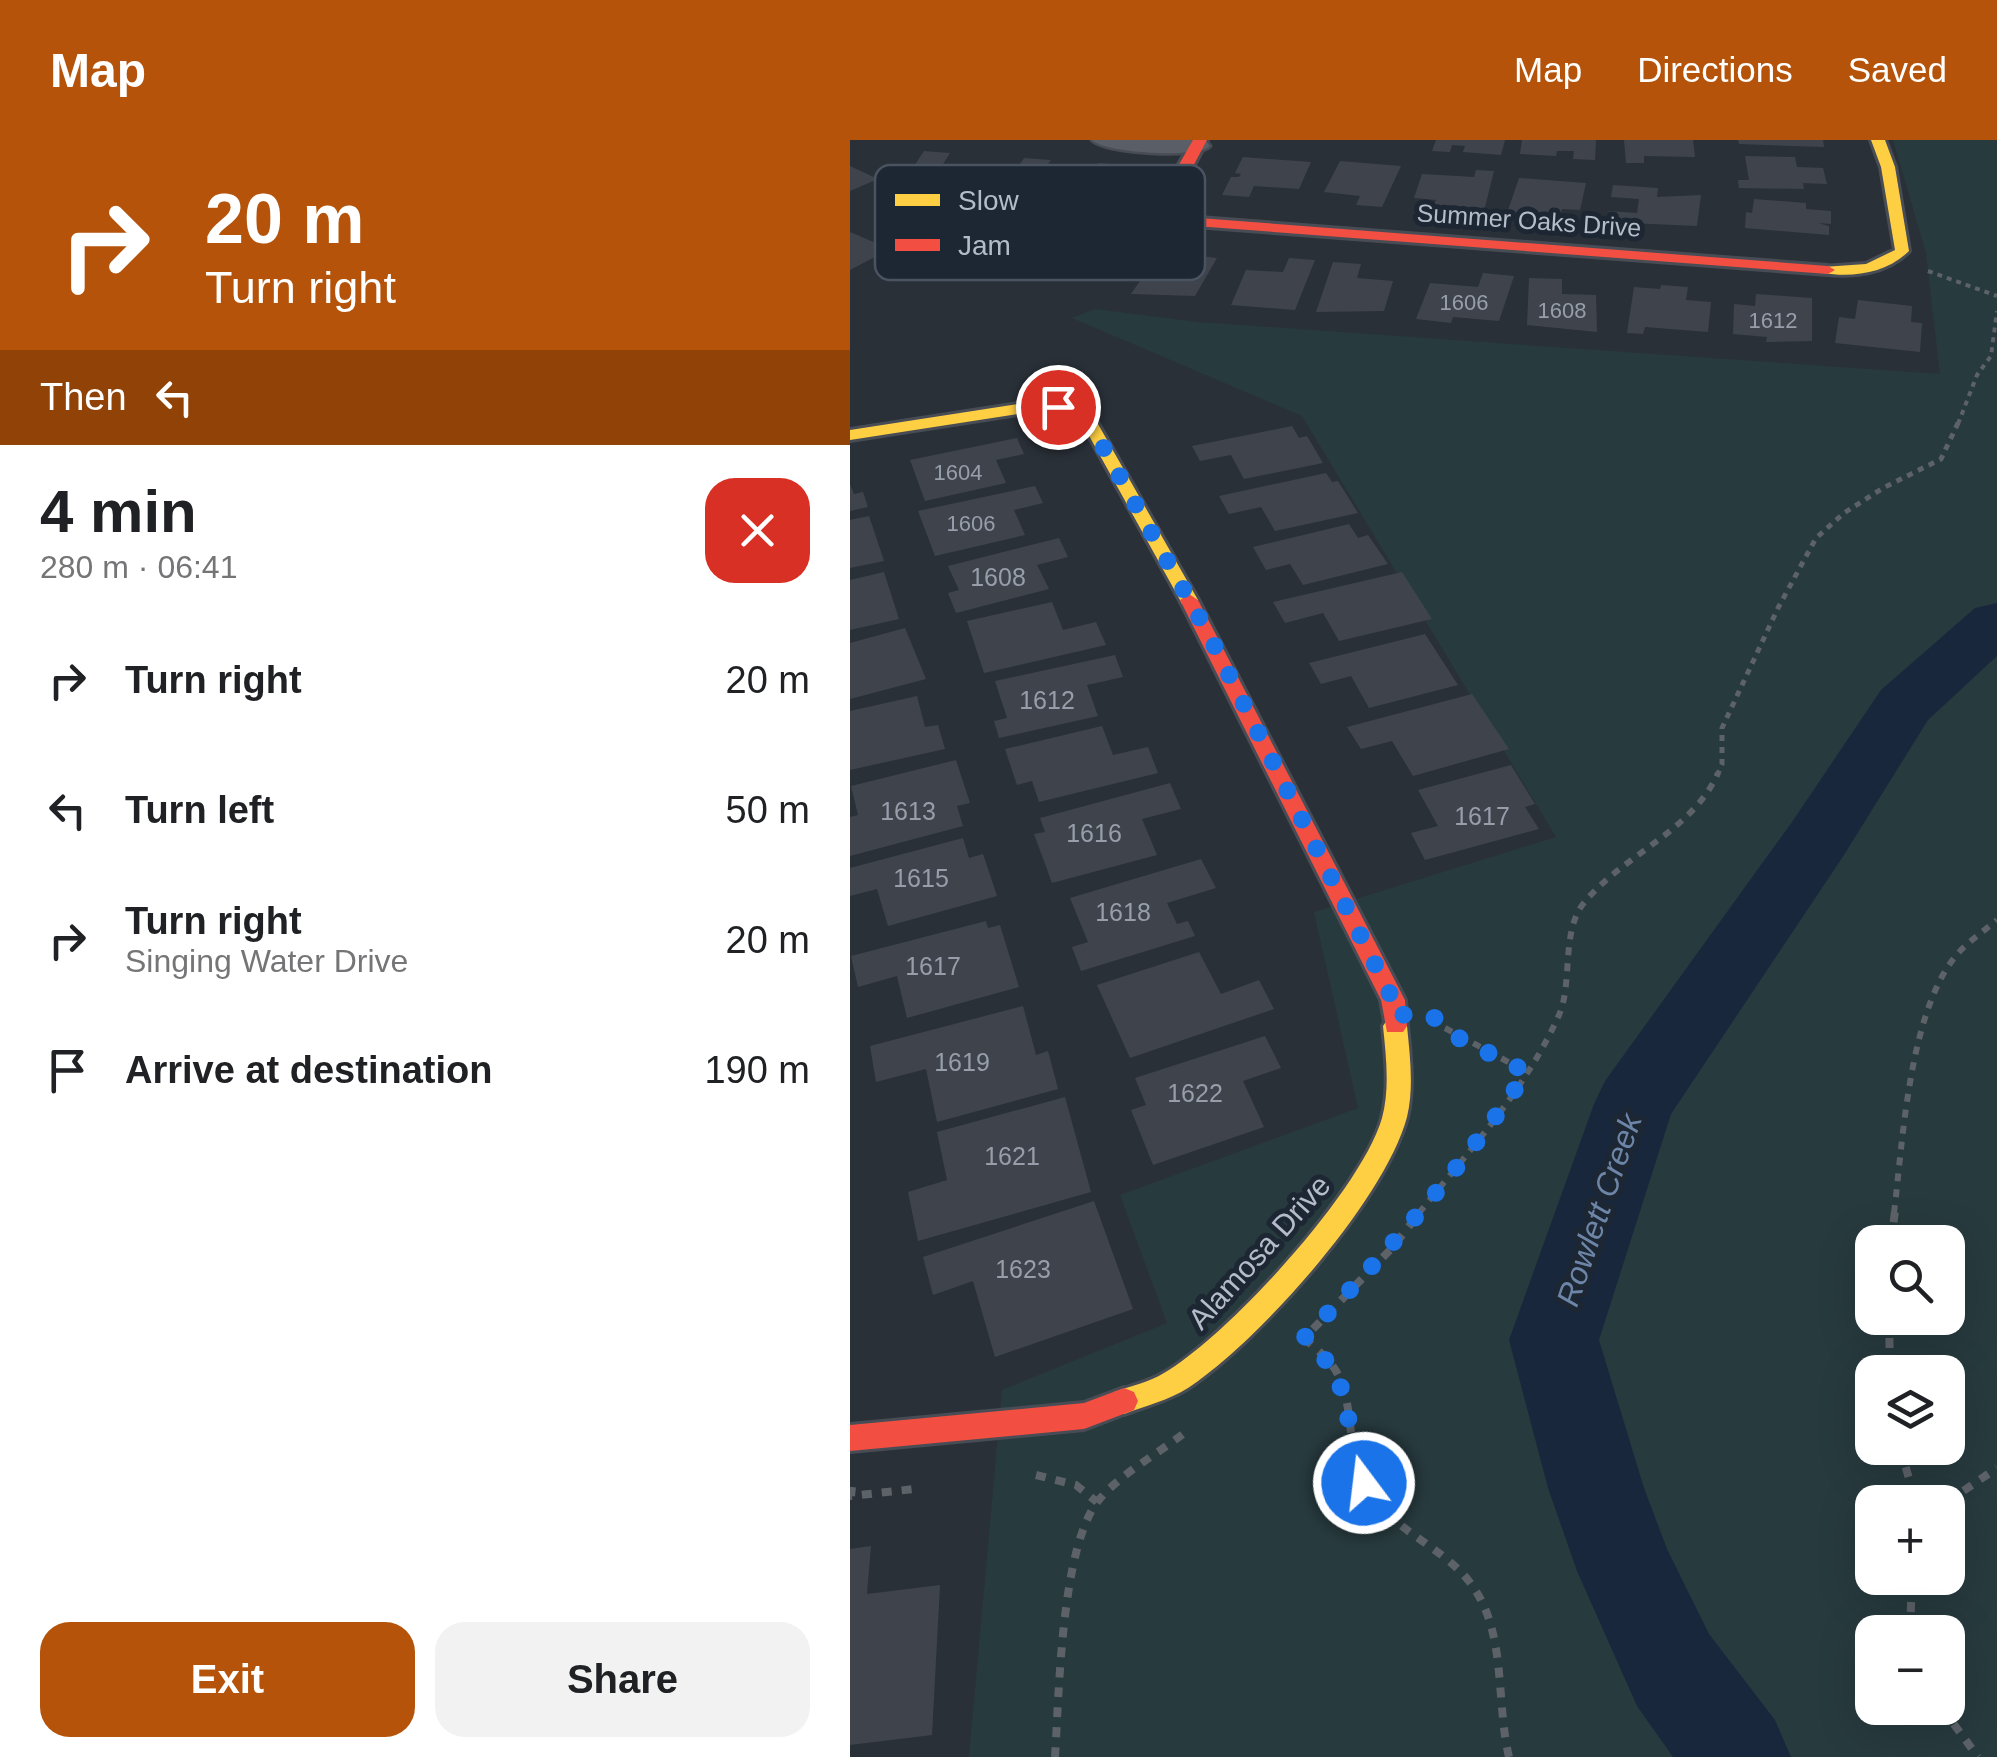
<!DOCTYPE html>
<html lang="en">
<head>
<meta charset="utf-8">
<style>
	body { margin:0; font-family:Helvetica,sans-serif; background:#f2f2f2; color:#202124; height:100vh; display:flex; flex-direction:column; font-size:38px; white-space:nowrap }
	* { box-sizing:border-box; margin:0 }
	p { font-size:32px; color:#757577 }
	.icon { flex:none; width:55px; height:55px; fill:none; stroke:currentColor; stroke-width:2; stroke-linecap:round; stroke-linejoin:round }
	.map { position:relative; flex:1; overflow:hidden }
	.panel { display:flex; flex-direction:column; background:#fff; width:850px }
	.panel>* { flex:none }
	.banner { background:#b45309; color:#fff; overflow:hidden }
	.tools { position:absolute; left:1005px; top:1085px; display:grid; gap:20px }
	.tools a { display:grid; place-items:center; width:110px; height:110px; border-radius:20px; background:#fff; box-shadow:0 10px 40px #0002; font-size:50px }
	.pin { position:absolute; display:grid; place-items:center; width:85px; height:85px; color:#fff; margin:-42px; border:5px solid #fff; border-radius:50%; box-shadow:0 2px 10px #0007 }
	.me { position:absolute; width:110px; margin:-55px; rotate:345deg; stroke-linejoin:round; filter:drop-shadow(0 0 8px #0008) }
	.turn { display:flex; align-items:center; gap:35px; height:210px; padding:0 40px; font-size:45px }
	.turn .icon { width:130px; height:130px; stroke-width:2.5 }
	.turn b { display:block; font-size:70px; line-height:85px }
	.then { display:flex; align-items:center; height:95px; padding:0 40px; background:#0003; gap:20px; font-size:38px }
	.round { display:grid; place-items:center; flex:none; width:105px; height:105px; border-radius:30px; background:#f2f2f2 }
	.headline { display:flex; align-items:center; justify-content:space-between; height:170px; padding:0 40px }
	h1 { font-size:60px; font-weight:800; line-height:75px }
	.primary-button { display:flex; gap:20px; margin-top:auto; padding:20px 40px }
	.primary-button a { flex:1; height:115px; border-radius:30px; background:#b45309; color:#fff; font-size:40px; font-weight:800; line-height:115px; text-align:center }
	.primary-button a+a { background:#f2f2f2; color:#202124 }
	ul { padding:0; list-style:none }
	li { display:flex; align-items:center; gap:30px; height:130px; padding:0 40px }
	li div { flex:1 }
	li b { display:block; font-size:38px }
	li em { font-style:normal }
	header { display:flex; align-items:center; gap:60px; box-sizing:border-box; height:140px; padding:0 50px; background:#b45309; color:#fff }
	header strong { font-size:48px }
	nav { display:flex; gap:55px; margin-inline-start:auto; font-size:35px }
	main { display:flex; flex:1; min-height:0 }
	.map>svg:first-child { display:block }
	.green { fill:#273a3e; fill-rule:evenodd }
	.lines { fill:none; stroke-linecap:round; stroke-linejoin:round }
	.river { fill:#19273c; fill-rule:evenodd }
	.building { fill:#3f444c }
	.street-casing { stroke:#484c55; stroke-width:5 }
	.slow-casing { stroke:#484c55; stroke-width:6 }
	.jam-casing { stroke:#484c55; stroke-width:6 }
	.path-far3 { stroke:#5c6268; stroke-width:4; stroke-dasharray:5 5; stroke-linecap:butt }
	.path-far2 { stroke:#5c6268; stroke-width:5; stroke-dasharray:6 6; stroke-linecap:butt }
	.path-far1 { stroke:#5c6268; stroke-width:6; stroke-dasharray:8 8; stroke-linecap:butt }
	.path { stroke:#5c6268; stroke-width:8; stroke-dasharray:10 10; stroke-linecap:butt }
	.street { fill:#5a5e66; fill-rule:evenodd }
	.slow { fill:#ffcf43; fill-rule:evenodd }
	.jam { fill:#f24e42; fill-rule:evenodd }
	.route { stroke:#1a73e8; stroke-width:18; stroke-dasharray:0 32.4 }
	.labels { text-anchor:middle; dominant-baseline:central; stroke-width:10; stroke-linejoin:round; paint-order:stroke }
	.far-number-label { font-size:22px; fill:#979eaa }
	.far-street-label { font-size:25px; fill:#b4bcc9; stroke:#1d2633 }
	.number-label { font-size:25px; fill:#979eaa }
	.street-label { font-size:30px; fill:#b4bcc9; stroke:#1d2633 }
	.water-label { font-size:32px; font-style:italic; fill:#6d86a8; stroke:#1d2633 }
	.key { fill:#1d2633; stroke:#4a5360; stroke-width:2.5 }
	.key-label { font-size:28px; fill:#b4bcc9 }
</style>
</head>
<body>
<header>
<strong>Map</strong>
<nav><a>Map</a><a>Directions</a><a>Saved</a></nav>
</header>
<main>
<section class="panel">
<div class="banner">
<div class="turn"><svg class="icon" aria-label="right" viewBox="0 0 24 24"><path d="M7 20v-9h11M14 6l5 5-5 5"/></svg><div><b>20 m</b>Turn right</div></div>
<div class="then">Then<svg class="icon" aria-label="left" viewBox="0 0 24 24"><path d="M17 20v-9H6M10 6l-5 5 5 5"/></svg></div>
</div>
<div class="headline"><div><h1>4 min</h1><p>280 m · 06:41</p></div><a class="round" style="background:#d93025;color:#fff"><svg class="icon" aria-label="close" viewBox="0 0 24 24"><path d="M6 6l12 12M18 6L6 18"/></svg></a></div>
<ul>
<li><svg class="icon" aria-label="right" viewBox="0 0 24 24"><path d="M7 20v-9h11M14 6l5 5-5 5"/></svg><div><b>Turn right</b></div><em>20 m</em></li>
<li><svg class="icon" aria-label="left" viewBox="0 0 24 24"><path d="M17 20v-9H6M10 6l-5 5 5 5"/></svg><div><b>Turn left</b></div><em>50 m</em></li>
<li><svg class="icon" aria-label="right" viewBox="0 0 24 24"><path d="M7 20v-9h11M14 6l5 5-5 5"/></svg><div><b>Turn right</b><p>Singing Water Drive</p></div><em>20 m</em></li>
<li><svg class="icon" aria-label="arrive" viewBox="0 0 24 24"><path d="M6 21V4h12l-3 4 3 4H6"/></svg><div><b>Arrive at destination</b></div><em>190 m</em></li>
</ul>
<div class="primary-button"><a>Exit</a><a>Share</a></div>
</section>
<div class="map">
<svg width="1147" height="1617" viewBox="0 0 1147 1617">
	<rect width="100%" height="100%" fill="#2a3038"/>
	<!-- green -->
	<path class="green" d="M1043 0H1147V1617H119L152 1250 317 1183 270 1055 508 968 464 772 706 697 452 276 222 178 245 169 347 182 1090 234 1076 113ZM1022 1102H1098V1178H1022ZM1022 1232H1098V1308H1022ZM1022 1362H1098V1438H1022ZM1022 1492H1098V1568H1022Z"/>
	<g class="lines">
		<!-- river -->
		<path class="river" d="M1147 463V516L1078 580 992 718 821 974 749 1200 794 1348 817 1409 859 1494 925 1580 941 1617H823L787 1566 727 1431 698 1348 659 1200 744 964 755 941 942 682 1031 550 1125 468Z"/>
	</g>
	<!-- building -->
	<path class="building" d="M586 0H655L651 15 613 12 615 6 602 5 600 12 582 11Z
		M672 0H746L745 20 723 19 724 11H707L706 16 670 14Z
		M774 0H843L845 17 794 16V23H776Z
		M888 0H973L974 7 889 4Z
		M74 11 100 13 90 29 123 31 107 56 46 53Z
		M895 16 945 17 947 27 973 28 977 44 953 43 954 49 889 48 888 40H899Z
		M393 17 461 22 449 49 404 46 399 57 372 55 381 37H389L391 34 385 33Z
		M174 18 201 20 172 59 112 54 137 25 168 27Z
		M490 21 551 26 532 67 506 65 510 56 474 52Z
		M248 23 287 26 280 38 271 37 253 67 192 61 211 33 240 36Z
		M0 26 28 39 0 51Z
		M626 30 644 31 634 71 582 70 586 60 564 58 572 34 624 37Z
		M669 38 736 43 730 70 712 69 709 79 657 73Z
		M763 45 808 48 807 57 851 55 847 86 757 82 759 71 787 73 789 59 761 57Z
		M904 59 956 63V69L981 71V84L968 83 979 86V95L895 88 896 72 902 73Z
		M0 92 40 109 0 130Z
		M340 115 367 118 345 156 281 154 292 138 277 136 286 122 333 127Z
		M439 118 465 120 445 170 381 165 396 130 433 132Z
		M483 122 511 124 507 138 543 141 534 171 466 172Z
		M633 133 664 136 649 181 603 177 601 183 566 179 580 143 628 147Z
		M679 138 712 139V154L746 155 747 192 677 185Z
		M811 145 838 147 836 160 861 162 858 192 795 187 793 194 777 193 784 147 810 149Z
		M906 154 962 158V201L916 202 917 197 883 194 884 164 905 166Z
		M1008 160 1062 166 1061 182 1072 183 1070 212 985 203 989 177 1005 179Z
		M442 286 449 298 457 296 473 323 394 339 381 315 350 321 342 306Z
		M167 298 174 314 146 320 156 343 75 361 60 320Z
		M476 333 482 342 488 341 508 373 425 391 411 367 379 374 369 356Z
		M0 344 4 354 13 352 18 367 0 371Z
		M185 346 193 363 164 370 175 395 85 416 68 371Z
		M19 376 34 421 0 428V380Z
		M499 384 508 398 518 395 538 424 453 445 440 424 416 430 403 407Z
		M209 398 218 417 187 425 199 449 106 473 98 453 109 450 98 426Z
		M34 432 49 479 0 490V440Z
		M552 432 582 479 489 501 473 473 435 483 423 462Z
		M202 462 213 490 246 482 256 505 134 533 117 481Z
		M55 488 76 539 0 559V503Z
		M575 494 608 545 519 568 501 536 471 544 459 523Z
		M265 515 273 537 237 545 248 576 149 598 144 581 157 578 145 541Z
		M622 554 659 609 563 636 542 601 511 609 497 587Z
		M67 556 75 587 88 585 95 609 0 630V571Z
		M252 586 263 615 298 607 308 633 189 662 182 641 167 645 155 609Z
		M106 620 120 663 107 666 113 686 0 716V677L8 675 1 646Z
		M661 625 685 664 675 667 689 689 575 720 561 693 588 686 568 650Z
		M320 643 331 669 292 679 307 715 202 743 184 694 195 692 190 678Z
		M113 698 119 718 133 714 147 756 38 786 27 749 0 756V728Z
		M351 719 366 748 317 763 327 784 338 781 345 796 231 831 222 807 238 802 220 758Z
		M136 781 138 788 150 785 169 847 57 878 47 836 8 847 1 816Z
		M349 812 371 854 409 840 424 869 280 918 247 845Z
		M173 866 186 915 198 911 208 949 87 982 76 929 26 942 20 906Z
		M415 896 431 928 393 941 414 987 303 1025 281 970 296 965 285 938Z
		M215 957 241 1052 68 1101 58 1052 97 1040 87 992Z
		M244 1061 283 1169 145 1217 123 1141 83 1155 73 1117Z
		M21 1406 17 1454 90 1445 82 1595 0 1605V1409Z"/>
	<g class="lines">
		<!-- street casing -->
		<g class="street-casing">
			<path id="street" d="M242 0H355L360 6C349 19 253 13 242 0Z"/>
		</g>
		<!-- slow casing -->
		<g class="slow-casing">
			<path id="slow" d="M1021 0H1035L1045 27 1059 111C1037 133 1003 138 973 133V127L1016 124 1045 110 1031 27Z
				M187 261 213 264 244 277 348 460 346 464H332L330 460 232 283 204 272 187 271 0 300V290Z
				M545 877 553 880 557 886C560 916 564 948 557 977 535 1060 409 1201 338 1248 319 1260 295 1266 274 1274L264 1270 260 1261 264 1252C281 1246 299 1242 314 1233 379 1195 512 1049 532 978 540 948 536 916 533 886L537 880Z"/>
		</g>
		<!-- jam casing -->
		<g class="jam-casing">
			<path id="jam" d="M343 0H357L321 68 336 77 978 126 985 130 978 134 332 85 309 72 308 61Z
				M339 454 348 460 555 860 557 886 553 892H537L531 860 330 460Z
				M274 1248 284 1252 288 1261 284 1270 234 1289 0 1311V1285L234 1263Z"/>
		</g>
		<!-- path-far3 -->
		<path class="path-far3" d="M1078 131 1147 156
			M1108 284 1127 235 1141 216 1147 171"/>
		<!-- path-far2 -->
		<path class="path-far2" d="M867 636 872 624V588L928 468 966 398 994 373 1033 348 1091 319 1109 281"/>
		<!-- path-far1 -->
		<path class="path-far1" d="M595 888 677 932
			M569 1073C619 1011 676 949 709 875 723 843 711 793 733 764 772 715 842 692 868 633
			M1044 1073C1053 1001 1059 864 1111 810 1122 799 1135 790 1147 780"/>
		<!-- path -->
		<path class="path" d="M1041 1102 1045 1071
			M1039 1178 1040 1232
			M463 1189 541 1109 571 1071
			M454 1198C465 1208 478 1218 486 1231 505 1264 496 1308 513 1342 535 1387 588 1403 618 1440 658 1489 645 1559 659 1617
			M1050 1308 1066 1362
			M186 1335 226 1345 247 1362
			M2 1347 1 1356 64 1349
			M1097 1362 1147 1328
			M1060 1492 1062 1438
			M1092 1568 1128 1617
			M205 1617C209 1555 211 1408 248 1361 270 1334 306 1315 333 1294"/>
		<!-- street -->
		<use href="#street" class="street"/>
		<!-- slow -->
		<use href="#slow" class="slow"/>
		<!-- jam -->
		<use href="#jam" class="jam"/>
	</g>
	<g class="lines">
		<!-- route -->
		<path class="route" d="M208 267 238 280 358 493 543 860 544 875 580 874 605 896 677 932C612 1028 535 1115 454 1198L487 1232 514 1343"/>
	</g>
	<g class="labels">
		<!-- far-number labels -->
		<g class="far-number-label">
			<text x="614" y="162">1606</text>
			<text x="712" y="170">1608</text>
			<text x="923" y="180">1612</text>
			<text x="108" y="332">1604</text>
			<text x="121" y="383">1606</text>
		</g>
		<!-- far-street labels -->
		<g class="far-street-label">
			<text transform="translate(679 80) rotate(4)">Summer Oaks Drive</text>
		</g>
		<!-- number labels -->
		<g class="number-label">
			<text x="148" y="437">1608</text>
			<text x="197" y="560">1612</text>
			<text x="58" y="671">1613</text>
			<text x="632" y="676">1617</text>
			<text x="244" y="693">1616</text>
			<text x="71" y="738">1615</text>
			<text x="273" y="772">1618</text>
			<text x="83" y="826">1617</text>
			<text x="112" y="922">1619</text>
			<text x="345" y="953">1622</text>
			<text x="162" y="1016">1621</text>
			<text x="173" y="1129">1623</text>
		</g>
		<!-- street labels -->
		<g class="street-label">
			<text transform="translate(409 1112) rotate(-48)">Alamosa Drive</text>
		</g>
		<!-- water labels -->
		<g class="water-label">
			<text transform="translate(749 1070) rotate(-71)">Rowlett Creek</text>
		</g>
	</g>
	<!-- legend -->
	<rect x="25" y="25" width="330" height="115" rx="15" class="key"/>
	<rect x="45" y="54" width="45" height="12" fill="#ffcf43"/>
	<rect x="45" y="99" width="45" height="12" fill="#f24e42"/>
	<g class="key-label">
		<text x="108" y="70">Slow</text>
		<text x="108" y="115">Jam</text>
	</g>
</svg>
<div class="tools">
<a><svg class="icon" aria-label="search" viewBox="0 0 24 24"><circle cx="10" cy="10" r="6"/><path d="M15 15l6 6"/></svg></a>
<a><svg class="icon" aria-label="layers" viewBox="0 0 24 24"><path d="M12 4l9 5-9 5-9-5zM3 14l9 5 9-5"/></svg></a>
<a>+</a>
<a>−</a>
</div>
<div class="pin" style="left:208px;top:267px;background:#d93025"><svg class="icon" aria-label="arrive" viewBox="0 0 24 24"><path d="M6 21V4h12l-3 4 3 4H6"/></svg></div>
<svg class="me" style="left:514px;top:1343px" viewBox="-20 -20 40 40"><circle r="17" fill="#1a73e8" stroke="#fff" stroke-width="3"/><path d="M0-11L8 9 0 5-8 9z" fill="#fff"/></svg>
</div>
</main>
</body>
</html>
